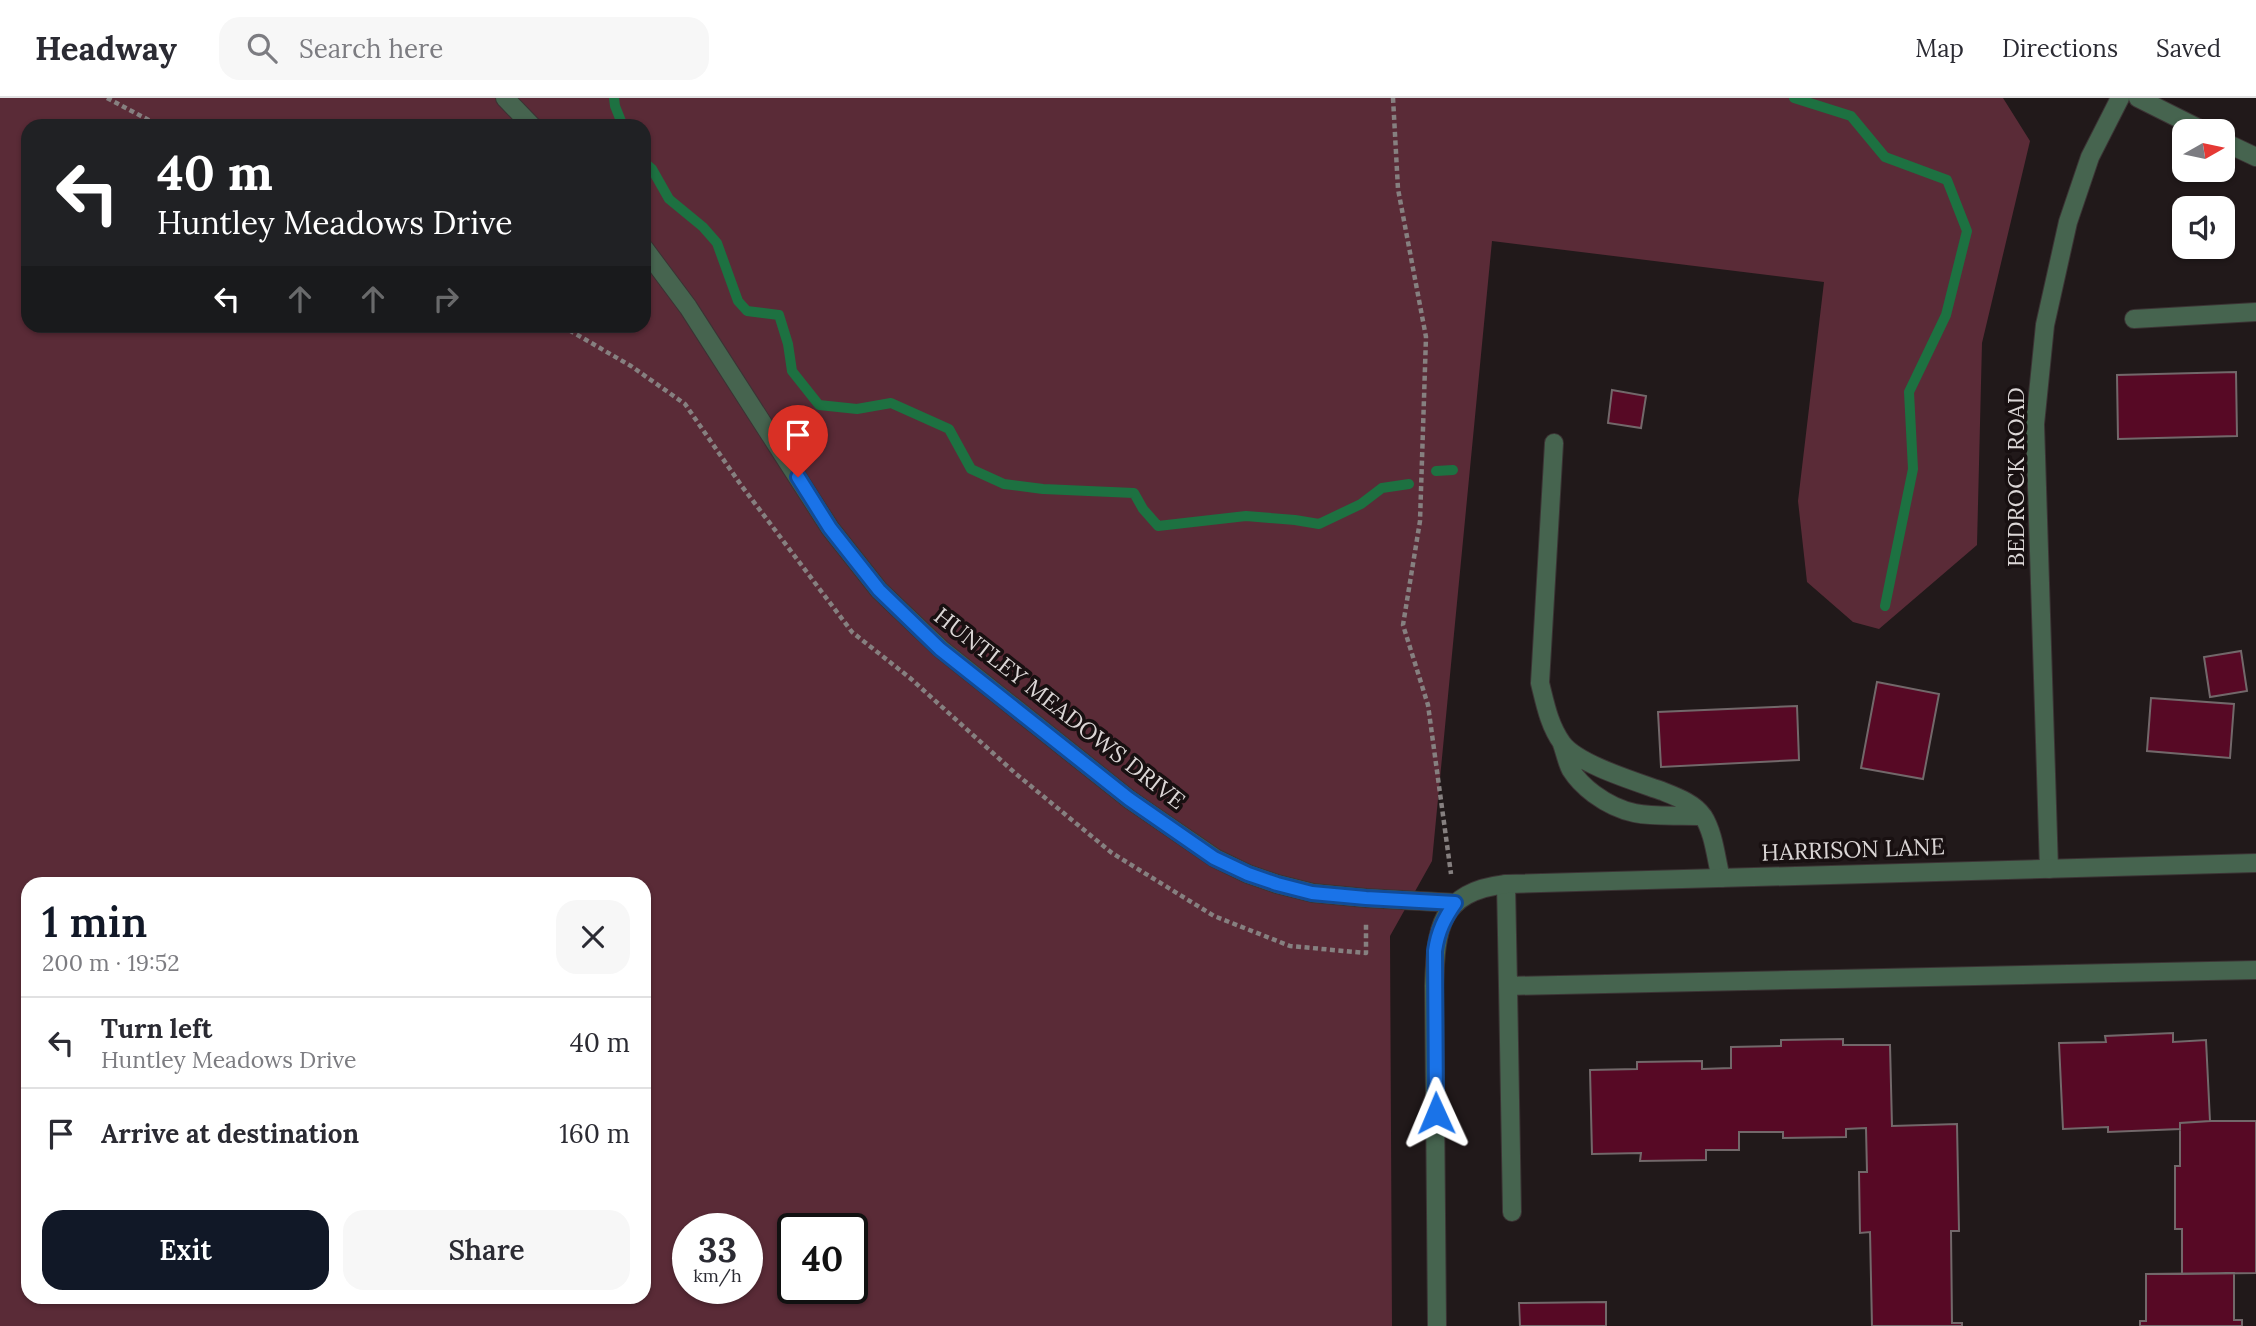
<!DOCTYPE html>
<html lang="en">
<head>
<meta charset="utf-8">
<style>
	body { margin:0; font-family:Lora,serif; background:#f7f7f7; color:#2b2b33; height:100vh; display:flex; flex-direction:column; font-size:26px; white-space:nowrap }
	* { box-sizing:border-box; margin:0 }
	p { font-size:23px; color:#7c7c81 }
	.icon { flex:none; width:38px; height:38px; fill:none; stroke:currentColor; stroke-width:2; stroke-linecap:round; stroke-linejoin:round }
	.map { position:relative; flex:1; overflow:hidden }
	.side { position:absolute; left:21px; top:779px; width:630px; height:427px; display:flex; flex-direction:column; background:#fff; border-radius:21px; box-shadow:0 2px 5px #0004 }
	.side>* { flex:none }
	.banner { position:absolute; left:21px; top:21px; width:630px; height:214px; border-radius:21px; box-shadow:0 2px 5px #0004; background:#202124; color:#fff; overflow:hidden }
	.needle { width:46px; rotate:81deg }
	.tools { position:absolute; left:2172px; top:21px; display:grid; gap:14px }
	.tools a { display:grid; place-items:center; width:63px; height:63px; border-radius:14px; background:#fff; box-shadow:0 2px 5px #0004; font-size:35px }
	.speed { position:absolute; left:672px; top:1115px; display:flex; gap:14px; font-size:35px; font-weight:700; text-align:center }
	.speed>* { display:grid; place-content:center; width:91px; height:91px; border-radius:50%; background:#fff; box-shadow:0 2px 5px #0004; line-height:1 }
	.speed small { font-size:18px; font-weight:400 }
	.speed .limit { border:4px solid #111; border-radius:10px; background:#fff; color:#111 }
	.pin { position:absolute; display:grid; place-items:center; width:60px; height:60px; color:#fff; margin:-72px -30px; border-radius:50% 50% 50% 0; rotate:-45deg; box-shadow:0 0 7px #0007 }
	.pin .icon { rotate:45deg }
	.me { position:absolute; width:77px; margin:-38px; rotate:359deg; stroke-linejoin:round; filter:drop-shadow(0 0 5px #0008) }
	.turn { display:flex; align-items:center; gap:24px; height:147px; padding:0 21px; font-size:32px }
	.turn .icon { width:91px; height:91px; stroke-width:2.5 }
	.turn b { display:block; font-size:49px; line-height:60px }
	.lanes { display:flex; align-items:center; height:66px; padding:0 21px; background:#0003; justify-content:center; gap:35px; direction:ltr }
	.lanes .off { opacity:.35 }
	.round { display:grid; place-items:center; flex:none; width:74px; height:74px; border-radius:21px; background:#f7f7f7 }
	.overview { display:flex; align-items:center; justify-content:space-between; height:119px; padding:0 21px }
	h1 { font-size:42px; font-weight:600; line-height:52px; color:#111827 }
	.primary-button { display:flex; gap:14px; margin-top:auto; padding:14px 21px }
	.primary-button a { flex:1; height:80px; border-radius:21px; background:#111827; color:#fff; font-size:28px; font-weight:600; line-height:80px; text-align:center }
	.primary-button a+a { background:#f7f7f7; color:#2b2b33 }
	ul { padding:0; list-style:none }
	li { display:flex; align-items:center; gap:21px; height:91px; padding:0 21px; border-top:2px solid #e1e1e2 }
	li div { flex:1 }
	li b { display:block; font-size:26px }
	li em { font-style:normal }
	header { display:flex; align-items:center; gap:42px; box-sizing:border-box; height:98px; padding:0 35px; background:#fff; border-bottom:2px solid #e1e1e2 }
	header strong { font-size:33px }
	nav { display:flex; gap:38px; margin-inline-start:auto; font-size:24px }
	.search { width:490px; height:63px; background:#f7f7f7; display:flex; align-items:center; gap:18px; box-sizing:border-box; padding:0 24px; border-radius:21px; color:#7c7c81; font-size:26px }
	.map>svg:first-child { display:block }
	.green { fill:#5a2b37; fill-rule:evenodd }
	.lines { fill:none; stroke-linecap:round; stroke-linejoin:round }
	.stream { stroke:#1d7141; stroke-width:10 }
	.building { fill:#570925; stroke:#72686a; stroke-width:2 }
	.service-casing { stroke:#3b3334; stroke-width:20 }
	.minor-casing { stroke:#3b3334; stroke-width:20 }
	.tertiary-casing { stroke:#3b3334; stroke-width:20 }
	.path { stroke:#868080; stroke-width:4.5; stroke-dasharray:5 3.5; stroke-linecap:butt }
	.service { stroke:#46644f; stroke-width:18 }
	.minor { stroke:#46644f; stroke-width:18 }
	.tertiary { stroke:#46644f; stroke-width:18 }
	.route-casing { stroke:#114b97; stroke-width:18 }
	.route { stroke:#1a73e8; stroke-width:12 }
	.labels { text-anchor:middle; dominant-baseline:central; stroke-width:7; stroke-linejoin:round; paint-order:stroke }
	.street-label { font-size:23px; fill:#dbd6d6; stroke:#181011 }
</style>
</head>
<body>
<header>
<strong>Headway</strong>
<div class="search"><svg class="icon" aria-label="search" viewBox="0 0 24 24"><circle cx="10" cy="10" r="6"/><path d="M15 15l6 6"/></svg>Search here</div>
<nav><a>Map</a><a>Directions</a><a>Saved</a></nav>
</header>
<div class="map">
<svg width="2256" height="1228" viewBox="0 0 2256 1228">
	<rect width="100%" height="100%" fill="#21191a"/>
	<!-- green -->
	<path class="green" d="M0 0H2003L2030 43 1982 245 1977 447 1879 531 1853 524 1807 484 1798 403 1824 184 1492 143 1432 763 1390 838 1392 1228H0ZM28 28H644V228H28ZM28 786H644V1199H28ZM688 1130H747V1190H688ZM793 1130H852V1190H793Z"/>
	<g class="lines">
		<!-- stream -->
		<path class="stream" d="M614 0 615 8 623 28
			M1794 0 1851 18 1885 59 1947 82 1967 133 1946 217 1909 294 1913 371 1885 508
			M644 64 652 71 669 101 703 129 717 145 738 203 747 213 779 217 788 246 792 273 819 307 857 311 891 305 949 331 971 371 1004 386 1043 391 1134 395 1143 411 1158 428 1246 418 1295 422 1319 426 1361 406 1382 390 1409 386
			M1436 373 1453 372"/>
	</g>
	<!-- building -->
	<path class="building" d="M2236 274 2237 338 2118 341 2117 277Z
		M1612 292 1646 298 1641 330 1608 325Z
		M2241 553 2247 593 2210 599 2204 559Z
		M1877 584 1939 596 1923 681 1861 670Z
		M2151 600 2234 606 2230 660 2147 653Z
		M1797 608 1799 662 1661 669 1658 614Z
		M2173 935V944L2206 942 2210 1023 2180 1025V1031L2108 1034V1029L2063 1031 2059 945 2106 944 2105 938Z
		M1843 941V947H1890L1892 1028 1957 1026 1959 1133H1951L1952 1225H1962V1228H1872L1870 1134 1860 1135 1859 1074H1867L1866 1030 1846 1031V1039L1783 1040V1034H1739V1052H1706V1062L1640 1063 1641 1055 1592 1056 1590 972 1637 971V964L1702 963V971L1731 970V949L1781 948V942Z
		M2210 1023H2256V1175L2182 1176V1131H2175V1068H2180V1025Z
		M2234 1175V1222H2242V1228H2140V1223H2146V1176Z
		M1606 1204V1228H1520L1519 1205Z"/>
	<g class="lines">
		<!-- service casing -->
		<g class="service-casing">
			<path id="service" d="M2138 0 2204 33
				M2222 43 2256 59
				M1554 345 1540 585C1545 605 1549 627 1562 645 1577 666 1637 684 1662 693 1677 699 1694 705 1703 718 1714 735 1716 761 1721 780
				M1562 646C1565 654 1567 665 1571 672 1576 680 1586 690 1594 696 1632 724 1658 716 1703 718
				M1506 786 1508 888 2256 872
				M1508 888 1512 1114"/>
		</g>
		<!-- minor casing -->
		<g class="minor-casing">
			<path id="minor" d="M505 0 532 28
				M644 150 688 209 830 430 879 492 941 551 1129 701 1215 760 1248 776 1277 786 1313 795 1366 800 1456 805
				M2134 221 2256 214
				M2049 771 2035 326 2045 227 2068 124 2090 59 2120 0"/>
		</g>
		<!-- tertiary casing -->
		<g class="tertiary-casing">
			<path id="tertiary" d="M1437 1228 1434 888C1436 830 1439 794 1506 786L2256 765"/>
		</g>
		<!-- path -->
		<path class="path" d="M107 0 160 28
			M1393 0 1398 91 1426 239 1420 423 1403 527 1428 607 1451 776
			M562 228 631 268 685 306 741 387 852 534 910 580 1015 675 1112 755 1214 818 1290 848 1366 855V826"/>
		<!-- service -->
		<use href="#service" class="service"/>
		<!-- minor -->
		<use href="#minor" class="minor"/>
		<!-- tertiary -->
		<use href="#tertiary" class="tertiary"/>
	</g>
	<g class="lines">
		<!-- route casing -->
		<g class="route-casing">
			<path id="route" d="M798 379 830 430 879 492 940 551 1129 701 1214 760 1248 776 1277 786 1312 795 1366 800 1455 805C1444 821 1438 833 1435 853L1436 1015"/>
		</g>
		<!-- route -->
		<use href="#route" class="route"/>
	</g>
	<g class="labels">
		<!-- street labels -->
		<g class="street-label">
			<text transform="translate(2015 379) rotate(-90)">BEDROCK ROAD</text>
			<text transform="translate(1060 610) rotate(38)">HUNTLEY MEADOWS DRIVE</text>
			<text transform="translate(1853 751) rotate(-2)">HARRISON LANE</text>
		</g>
	</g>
</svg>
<div class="tools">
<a><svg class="needle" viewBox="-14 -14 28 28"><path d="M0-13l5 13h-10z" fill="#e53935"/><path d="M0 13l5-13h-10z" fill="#7c7c81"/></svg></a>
<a><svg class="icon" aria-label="sound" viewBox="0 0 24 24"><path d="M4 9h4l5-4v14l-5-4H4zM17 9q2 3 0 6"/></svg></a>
</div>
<div class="speed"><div>33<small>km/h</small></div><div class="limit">40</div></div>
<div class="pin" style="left:798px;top:379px;background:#d93025"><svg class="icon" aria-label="arrive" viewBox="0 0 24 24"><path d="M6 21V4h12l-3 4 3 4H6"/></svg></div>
<svg class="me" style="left:1436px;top:1015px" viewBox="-20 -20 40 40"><path d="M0-17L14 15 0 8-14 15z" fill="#1a73e8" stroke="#fff" stroke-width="4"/></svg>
<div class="banner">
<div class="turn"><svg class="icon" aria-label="left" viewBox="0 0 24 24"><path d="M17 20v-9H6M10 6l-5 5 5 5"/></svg><div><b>40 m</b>Huntley Meadows Drive</div></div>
<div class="lanes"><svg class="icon" aria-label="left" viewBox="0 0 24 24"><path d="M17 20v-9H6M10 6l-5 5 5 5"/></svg><svg class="icon off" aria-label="ahead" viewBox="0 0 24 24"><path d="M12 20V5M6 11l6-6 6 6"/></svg><svg class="icon off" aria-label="ahead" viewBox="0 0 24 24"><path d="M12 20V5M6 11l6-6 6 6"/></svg><svg class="icon off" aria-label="right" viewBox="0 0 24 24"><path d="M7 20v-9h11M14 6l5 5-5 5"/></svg></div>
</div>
<section class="side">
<div class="overview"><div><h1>1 min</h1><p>200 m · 19:52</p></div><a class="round"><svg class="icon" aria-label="close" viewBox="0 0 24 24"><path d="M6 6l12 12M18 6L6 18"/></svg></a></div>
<ul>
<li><svg class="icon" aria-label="left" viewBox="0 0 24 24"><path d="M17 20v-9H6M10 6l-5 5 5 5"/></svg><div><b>Turn left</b><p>Huntley Meadows Drive</p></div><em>40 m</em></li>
<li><svg class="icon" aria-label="arrive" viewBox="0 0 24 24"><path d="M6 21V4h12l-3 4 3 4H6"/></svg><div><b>Arrive at destination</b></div><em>160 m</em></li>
</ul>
<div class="primary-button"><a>Exit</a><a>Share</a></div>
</section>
</div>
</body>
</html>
